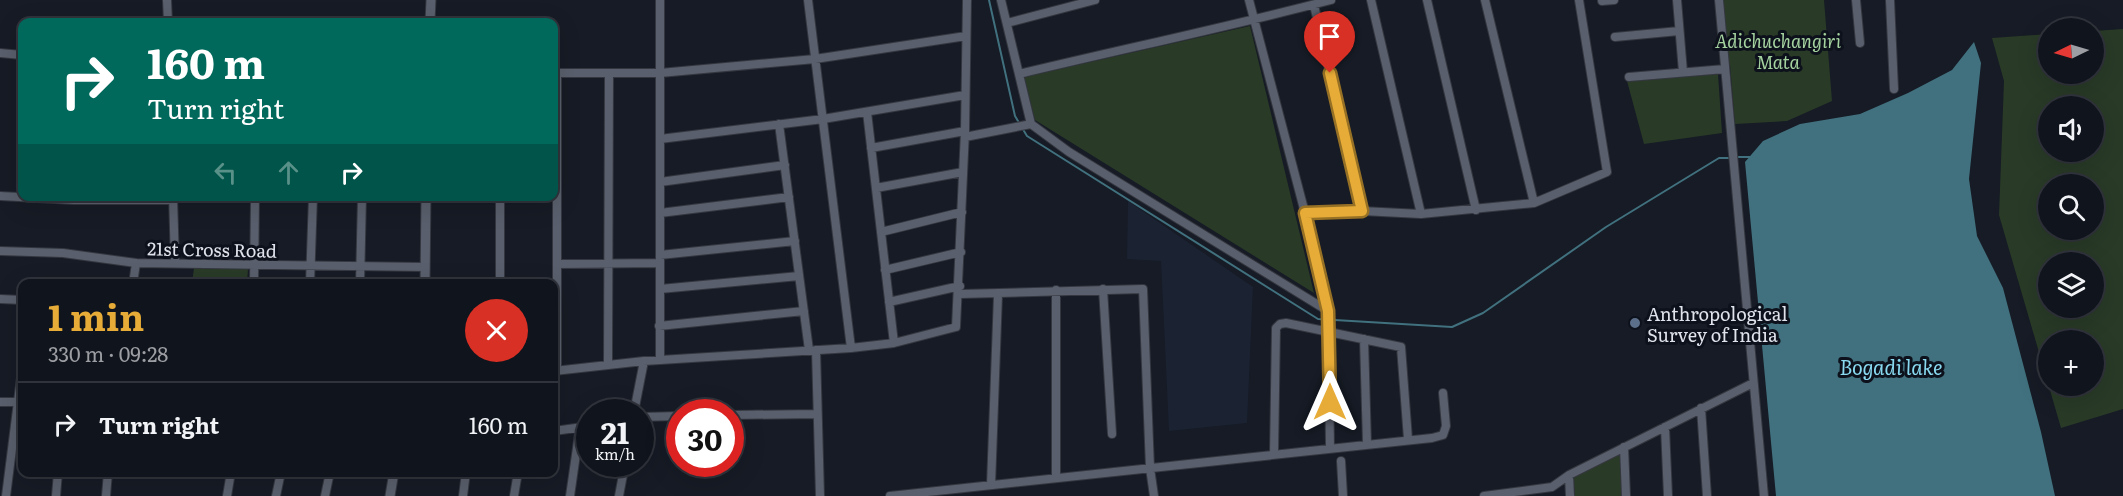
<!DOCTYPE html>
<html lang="en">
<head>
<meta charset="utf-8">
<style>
	body { margin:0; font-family:Literata,serif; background:#191d25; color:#f1f3f6; height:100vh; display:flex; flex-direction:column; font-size:22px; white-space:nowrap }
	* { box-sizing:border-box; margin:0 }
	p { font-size:20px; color:#9c9ea3 }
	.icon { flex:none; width:33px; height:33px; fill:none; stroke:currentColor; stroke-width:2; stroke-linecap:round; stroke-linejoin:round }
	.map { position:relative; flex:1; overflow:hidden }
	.details { position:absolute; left:18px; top:279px; width:540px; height:198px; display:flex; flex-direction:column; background:#10141c; border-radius:12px; box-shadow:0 6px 24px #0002,0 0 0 2px #30333b }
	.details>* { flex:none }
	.hud { position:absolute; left:18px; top:18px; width:540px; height:183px; border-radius:12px; box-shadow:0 6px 24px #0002,0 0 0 2px #30333b; background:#00695c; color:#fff; overflow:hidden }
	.needle { width:39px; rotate:265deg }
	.controls { position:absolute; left:2038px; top:18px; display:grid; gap:12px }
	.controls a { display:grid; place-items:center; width:66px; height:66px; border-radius:50%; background:#10141c; box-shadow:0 6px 24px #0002,0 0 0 2px #30333b; font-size:30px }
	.speed { position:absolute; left:576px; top:399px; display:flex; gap:12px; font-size:30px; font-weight:700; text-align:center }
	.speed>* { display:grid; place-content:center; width:78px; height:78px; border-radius:50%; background:#10141c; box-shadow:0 6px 24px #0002,0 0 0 2px #30333b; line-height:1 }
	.speed small { font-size:15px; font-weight:400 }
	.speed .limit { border:9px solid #d22; background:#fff; color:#111 }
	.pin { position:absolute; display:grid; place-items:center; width:51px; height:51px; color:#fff; margin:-62px -26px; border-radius:50% 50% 50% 0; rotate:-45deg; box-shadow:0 0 6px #0007 }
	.pin .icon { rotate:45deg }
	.me { position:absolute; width:66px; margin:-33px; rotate:0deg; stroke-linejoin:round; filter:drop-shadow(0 0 4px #0008) }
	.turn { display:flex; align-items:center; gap:21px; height:126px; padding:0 30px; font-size:27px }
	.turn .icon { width:78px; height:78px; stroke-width:2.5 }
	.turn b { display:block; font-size:42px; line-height:51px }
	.lanes { display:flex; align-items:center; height:57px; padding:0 30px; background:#0003; justify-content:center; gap:30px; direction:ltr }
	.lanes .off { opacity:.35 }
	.round { display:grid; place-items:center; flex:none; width:63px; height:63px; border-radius:32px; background:#191d25 }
	.head { display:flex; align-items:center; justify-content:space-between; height:102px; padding:0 30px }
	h1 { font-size:36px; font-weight:700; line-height:45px; color:#e7ac37 }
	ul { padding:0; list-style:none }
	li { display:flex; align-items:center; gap:18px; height:84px; padding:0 30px; border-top:2px solid #30333b }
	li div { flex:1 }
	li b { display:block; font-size:22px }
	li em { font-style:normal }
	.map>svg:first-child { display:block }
	.built { fill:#1b2232 }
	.green { fill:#293a27; fill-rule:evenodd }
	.water { fill:#41717e }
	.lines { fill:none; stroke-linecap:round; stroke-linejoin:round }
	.stream { stroke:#41717e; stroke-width:2 }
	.minor-casing { stroke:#34373f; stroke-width:10 }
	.tertiary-casing { stroke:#34373f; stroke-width:11 }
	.minor { stroke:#595f6c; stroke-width:8 }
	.tertiary { stroke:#595f6c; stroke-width:9 }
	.route-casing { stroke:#967024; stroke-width:15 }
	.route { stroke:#e7ac37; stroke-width:10 }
	.service-dot { fill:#5c6f8a; stroke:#0d111b; stroke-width:2 }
	.labels { text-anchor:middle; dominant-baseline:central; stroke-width:6; stroke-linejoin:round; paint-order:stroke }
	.park-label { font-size:18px; font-style:italic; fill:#a5d3a0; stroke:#0d111b }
	.street-label { font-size:18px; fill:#e0e3eb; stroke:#0d111b }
	.poi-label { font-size:18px; fill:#e0e3eb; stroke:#0d111b; text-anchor:start }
	.water-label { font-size:20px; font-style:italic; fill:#89daf1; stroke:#0d111b }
</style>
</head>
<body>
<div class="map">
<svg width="2123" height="496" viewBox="0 0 2123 496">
	<rect width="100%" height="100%" fill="#161b25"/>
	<!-- built -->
	<path class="built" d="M1128 201 1253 287 1247 423 1169 431 1161 261 1127 259Z"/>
	<!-- green -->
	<path class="green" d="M1719 0H1824L1832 101 1787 121 1735 124 1730 65H1725Z
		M1250 26 1314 293 1035 120 1024 77Z
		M2123 29V409L2061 428 1999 215 2004 81 1992 38 2049 34V74H2094V31ZM2049 106H2094V152H2049ZM2049 184H2094V230H2049ZM2094 262V308H2049V262ZM2094 340V386H2049V340Z
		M1718 74 1722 133 1644 144 1627 81Z
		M194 268 248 269 247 283H192Z
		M1621 451 1624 496H1575L1573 475Z"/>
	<!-- water -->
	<path class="water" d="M1974 42 1981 63 1969 179 1977 236 2003 288 2041 432 2055 496H1776L1745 162 1763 141 1800 124 1860 114 1908 93 1952 70Z"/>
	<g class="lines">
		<!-- stream -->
		<path class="stream" d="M989 0 1015 116 1027 136 1318 319 1452 327 1483 313 1606 227 1719 158H1731
			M1736 157H1752"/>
		<!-- minor casing -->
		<g class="minor-casing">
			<path id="minor" d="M167 0 168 22
				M808 0 851 348
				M1001 0 1031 124 1069 152 1328 311
				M1249 0 1305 213 1362 211 1421 214 1534 203 1607 172 1579 0
				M1371 0 1421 214
				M1427 0 1476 210
				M1485 0 1534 203
				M1677 0 1683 72
				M1719 0 1764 496
				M1856 0 1860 43
				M1890 0 1894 89
				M1602 1 1614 0
				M1314 5 1362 211
				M1007 23 1095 0
				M1615 37 1679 31
				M0 53 22 55
				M554 73H660L815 59 966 36
				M557 73V370
				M1019 74C1123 49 1228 27 1331 0
				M1629 77 1725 69
				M867 112 894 343
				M779 124 809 350
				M965 137 1031 124
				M660 139 823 119 965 95
				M871 148 965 131
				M660 182 785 165
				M876 188 963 172
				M0 196 74 200H173
				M173 196 175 263
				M660 213 789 197
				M1305 213 1328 311 1330 448
				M881 232 962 212
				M0 251 63 253 136 263 425 267
				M660 255 795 241
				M557 264 660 263
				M885 270 961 252
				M133 284 136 263
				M254 284 255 196
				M310 284 313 196
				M360 284 362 196
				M500 284V196
				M660 289 799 276
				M1103 289 1112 434
				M960 294 1143 289 1150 468 1154 496
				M0 299 22 300
				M889 302 960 286
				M659 326 804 311
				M1364 339 1367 444
				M816 350 820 496
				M660 360V0
				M608 365 609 73
				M554 371 644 361 851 348 894 343 956 327 965 131 967 0
				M0 402H21
				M1701 408 1707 496
				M634 412 644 361
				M730 415 817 414
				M640 417 680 416
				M1665 427 1668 496
				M554 431 590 426
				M1624 447 1626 496
				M1274 454 1276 328 1280 324 1286 323 1401 347 1408 439
				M1341 461 1343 496
				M1056 478V290
				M991 485 998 295
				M6 496 22 370
				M56 496 58 472
				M106 496 108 472
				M227 496 231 472
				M276 496 281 472
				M325 496 330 472
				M463 496 466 472
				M514 496 518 472
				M570 496 580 427
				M619 496 625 464
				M890 496 1432 438 1443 435 1446 426 1443 393
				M1484 496 1552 487 1569 475
				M1570 496 1569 475 1753 383"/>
		</g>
		<!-- tertiary casing -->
		<g class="tertiary-casing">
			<path id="tertiary" d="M430 22 431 0
				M425 284 426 196
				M390 496 394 472"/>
		</g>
		<!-- minor -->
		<use href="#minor" class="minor"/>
		<!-- tertiary -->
		<use href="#tertiary" class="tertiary"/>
	</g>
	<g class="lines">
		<!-- route casing -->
		<g class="route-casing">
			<path id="route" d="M1330 73 1362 211 1305 213 1328 311 1330 402"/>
		</g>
		<!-- route -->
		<use href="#route" class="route"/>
	</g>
	<!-- markers -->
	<circle class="service-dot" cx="1635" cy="323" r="6"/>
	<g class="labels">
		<!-- park labels -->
		<g class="park-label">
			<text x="1778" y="40">Adichuchangiri<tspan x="1778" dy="21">Mata</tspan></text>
		</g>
		<!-- street labels -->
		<g class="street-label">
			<text transform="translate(212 249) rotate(1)">21st Cross Road</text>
		</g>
		<!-- poi labels -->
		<g class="poi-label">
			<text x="1647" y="313">Anthropological<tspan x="1647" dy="21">Survey of India</tspan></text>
		</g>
		<!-- water labels -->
		<g class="water-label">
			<text x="1891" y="366">Bogadi lake</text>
		</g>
	</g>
</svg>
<div class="controls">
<a><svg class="needle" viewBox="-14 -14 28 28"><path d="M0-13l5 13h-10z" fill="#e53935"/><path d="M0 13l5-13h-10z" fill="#9c9ea3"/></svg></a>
<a><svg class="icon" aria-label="sound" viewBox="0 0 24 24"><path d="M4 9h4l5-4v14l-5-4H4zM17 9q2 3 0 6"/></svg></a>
<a><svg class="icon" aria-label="search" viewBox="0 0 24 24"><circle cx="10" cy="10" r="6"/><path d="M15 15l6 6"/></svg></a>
<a><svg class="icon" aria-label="layers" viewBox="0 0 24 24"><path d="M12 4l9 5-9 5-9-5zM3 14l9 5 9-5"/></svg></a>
<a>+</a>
</div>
<div class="speed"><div>21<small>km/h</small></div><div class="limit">30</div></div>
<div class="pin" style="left:1330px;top:73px;background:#d93025"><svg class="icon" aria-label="arrive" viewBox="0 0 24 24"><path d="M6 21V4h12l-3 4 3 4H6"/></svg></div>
<svg class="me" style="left:1330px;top:402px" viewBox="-20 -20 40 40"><path d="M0-17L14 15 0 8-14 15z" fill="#e7ac37" stroke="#fff" stroke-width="4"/></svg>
<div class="hud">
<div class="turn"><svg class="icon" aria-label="right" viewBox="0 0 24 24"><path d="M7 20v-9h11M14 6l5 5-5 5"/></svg><div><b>160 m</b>Turn right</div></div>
<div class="lanes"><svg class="icon off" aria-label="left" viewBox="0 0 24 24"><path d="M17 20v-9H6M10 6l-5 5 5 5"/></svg><svg class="icon off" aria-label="ahead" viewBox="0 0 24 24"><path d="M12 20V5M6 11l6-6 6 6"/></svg><svg class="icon" aria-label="right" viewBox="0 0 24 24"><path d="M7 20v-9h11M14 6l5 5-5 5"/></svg></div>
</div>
<section class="details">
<div class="head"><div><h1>1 min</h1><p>330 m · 09:28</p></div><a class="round" style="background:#d93025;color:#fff"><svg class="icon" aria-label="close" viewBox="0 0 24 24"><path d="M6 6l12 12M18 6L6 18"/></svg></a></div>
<ul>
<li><svg class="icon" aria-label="right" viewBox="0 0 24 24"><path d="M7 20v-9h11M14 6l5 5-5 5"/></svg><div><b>Turn right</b></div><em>160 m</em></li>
</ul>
</section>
</div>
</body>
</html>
